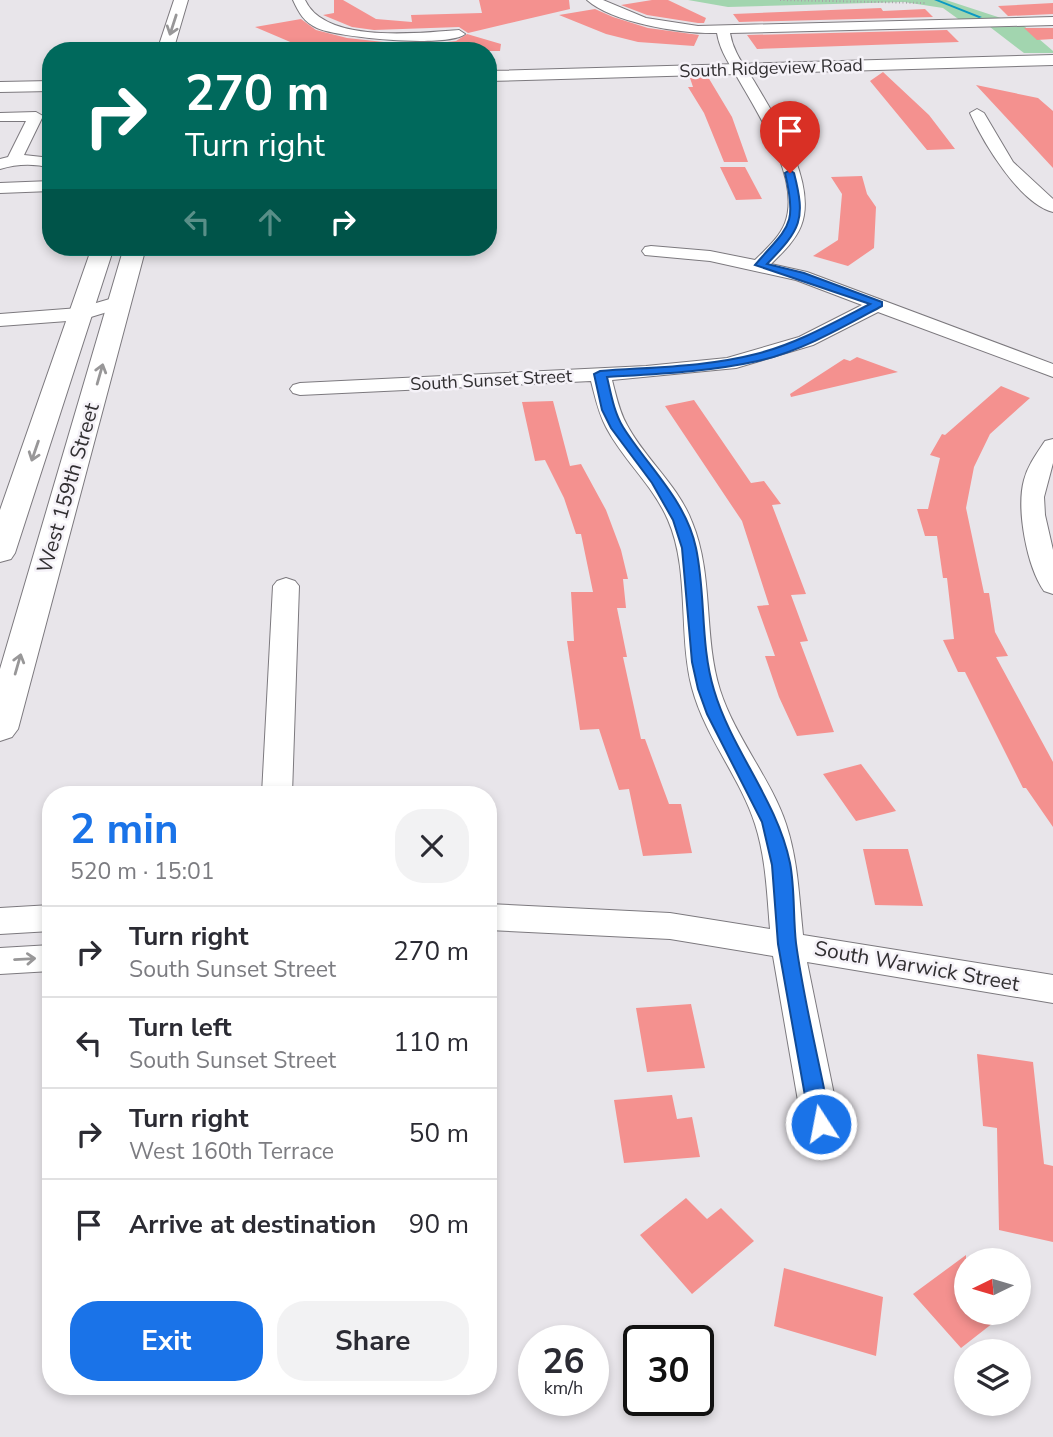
<!DOCTYPE html>
<html lang="en">
<head>
<meta charset="utf-8">
<style>
	body { margin:0; font-family:"Nunito Sans",sans-serif; background:#f2f2f3; color:#2b2b33; height:100vh; display:flex; flex-direction:column; font-size:26px; white-space:nowrap }
	* { box-sizing:border-box; margin:0 }
	p { font-size:23px; color:#7c7c81 }
	.icon { flex:none; width:38px; height:38px; fill:none; stroke:currentColor; stroke-width:2; stroke-linecap:round; stroke-linejoin:round }
	.map { position:relative; flex:1; overflow:hidden }
	.panel { position:absolute; left:42px; top:786px; width:455px; height:609px; display:flex; flex-direction:column; background:#fff; border-radius:28px; box-shadow:0 4px 10px #0003 }
	.panel>* { flex:none }
	.top-card { position:absolute; left:42px; top:42px; width:455px; height:214px; border-radius:28px; box-shadow:0 4px 10px #0003; background:#00695c; color:#fff; overflow:hidden }
	.needle { width:46px; rotate:265deg }
	.tools { position:absolute; left:954px; top:1248px; display:grid; gap:14px }
	.tools a { display:grid; place-items:center; width:77px; height:77px; border-radius:50%; background:#fff; box-shadow:0 4px 10px #0003; font-size:35px }
	.speed { position:absolute; left:518px; top:1325px; display:flex; gap:14px; font-size:35px; font-weight:700; text-align:center }
	.speed>* { display:grid; place-content:center; width:91px; height:91px; border-radius:50%; background:#fff; box-shadow:0 4px 10px #0003; line-height:1 }
	.speed small { font-size:18px; font-weight:400 }
	.speed .limit { border:4px solid #111; border-radius:10px; background:#fff; color:#111 }
	.pin { position:absolute; display:grid; place-items:center; width:60px; height:60px; color:#fff; margin:-72px -30px; border-radius:50% 50% 50% 0; rotate:-45deg; box-shadow:0 0 7px #0007 }
	.pin .icon { rotate:45deg }
	.me { position:absolute; width:77px; margin:-38px; rotate:349deg; stroke-linejoin:round; filter:drop-shadow(0 0 5px #0008) }
	.turn { display:flex; align-items:center; gap:24px; height:147px; padding:0 28px; font-size:32px }
	.turn .icon { width:91px; height:91px; stroke-width:2.5 }
	.turn b { display:block; font-size:49px; line-height:60px }
	.lanes { display:flex; align-items:center; height:66px; padding:0 28px; background:#0003; justify-content:center; gap:35px; direction:ltr }
	.lanes .off { opacity:.35 }
	.round { display:grid; place-items:center; flex:none; width:74px; height:74px; border-radius:28px; background:#f2f2f3 }
	.head { display:flex; align-items:center; justify-content:space-between; height:119px; padding:0 28px }
	h1 { font-size:42px; font-weight:700; line-height:52px; color:#1a73e8 }
	.primary-button { display:flex; gap:14px; margin-top:auto; padding:14px 28px }
	.primary-button a { flex:1; height:80px; border-radius:28px; background:#1a73e8; color:#fff; font-size:28px; font-weight:700; line-height:80px; text-align:center }
	.primary-button a+a { background:#f2f2f3; color:#2b2b33 }
	ul { padding:0; list-style:none }
	li { display:flex; align-items:center; gap:21px; height:91px; padding:0 28px; border-top:2px solid #e1e1e2 }
	li div { flex:1 }
	li b { display:block; font-size:26px }
	li em { font-style:normal }
	.map>svg:first-child { display:block }
	.green { fill:#a2d5af }
	.lines { fill:none; stroke-linecap:round; stroke-linejoin:round }
	.stream { fill:#0c99c3; fill-rule:evenodd }
	.building { fill:#f4918f }
	.minor-casing { stroke:#7c797e; stroke-width:2 }
	.major-casing { stroke:#7c797e; stroke-width:2 }
	.path { stroke:#a7a4a8; stroke-width:2; stroke-dasharray:1 2.5; stroke-linecap:butt }
	.minor { fill:#fff; fill-rule:evenodd }
	.major { fill:#fff; fill-rule:evenodd }
	.oneway { stroke:#989798 }
	.route { fill:#1a73e8; stroke:#114b97; stroke-width:2 }
	.labels { text-anchor:middle; dominant-baseline:central; stroke-width:5; stroke-linejoin:round; paint-order:stroke }
	.far-street-label { font-size:18px; fill:#312f31; stroke:#f5f2f8 }
	.street-label { font-size:21px; fill:#312f31; stroke:#f5f2f8 }
</style>
</head>
<body>
<div class="map">
<svg width="1053" height="1437" viewBox="0 0 1053 1437">
	<rect width="100%" height="100%" fill="#e8e5ea"/>
	<!-- green -->
	<path class="green" d="M688 0H946L1007 20 961 21 943 8 904 2 728 7Z
		M1024 26 1053 51V53H1024L990 27Z"/>
	<g class="lines">
		<!-- stream -->
		<path class="stream" d="M934 0H939L982 17 979 18Z"/>
	</g>
	<!-- building -->
	<path class="building" d="M334 0H343L376 19 412 22 411 15 482 13 479 0H569L570 9 468 33 459 27 374 30 352 27 323 15 334 13Z
		M652 0H668L706 18 704 23H698L647 15 621 5Z
		M1053 3V14L1008 16 998 6Z
		M881 8 883 11 925 9 933 17 739 22 733 14Z
		M595 9 613 17 648 28 699 35 694 46 638 42 606 34 559 15Z
		M301 19 316 30 347 38 393 43H438L456 41 467 34 501 44 500 51H330L295 44 255 27Z
		M1024 28H1053V39L1037 40Z
		M947 30 959 42 757 49 747 35Z
		M883 72 929 115 955 149 927 150 870 81Z
		M708 77 732 117 748 162H724L704 113 688 87H693L690 78Z
		M976 85 1038 98 1053 111V168Z
		M720 167H745L762 199 736 200Z
		M862 176 867 194 876 207 874 248 848 266 813 256 838 240 842 194 831 177Z
		M857 357 898 372 791 397 790 394 844 359 850 361Z
		M1001 386 1030 398 990 434 974 467 966 508 984 593H989L995 632 1008 656 996 657 1053 762V827L1026 788H1023L965 672H958L943 640 954 639 947 578H943L937 536H925L917 509H928L940 458 930 455 942 434 945 435Z
		M694 400 751 483 764 481 781 504 772 505 806 594 791 595 808 641 800 642 834 732 797 736 779 697 765 656H775L757 606 769 605 742 521 665 406Z
		M553 401 570 466 581 464 606 510 621 550 628 579H623L626 608H617L627 657H623L641 739H645L669 804H681L692 853 643 856 629 789 619 790 599 729 580 730 567 641H574L571 592H593L581 534H576L564 498 545 460 535 461 522 402Z
		M861 764 896 811 856 821 823 774Z
		M863 849H908L923 906 875 905Z
		M691 1004 705 1068 647 1072 636 1008Z
		M977 1054 1033 1062 1044 1164 1053 1166V1242L999 1230 997 1128 983 1126Z
		M672 1095 677 1119 692 1117 700 1157 624 1163 614 1100Z
		M686 1198 707 1219 721 1208 754 1241 692 1294 640 1235Z
		M966 1255V1312H1007L961 1348 913 1294Z
		M784 1268 883 1297 876 1356 774 1326Z"/>
	<g class="lines">
		<!-- minor casing -->
		<g class="minor-casing">
			<path id="minor" d="M293 0H305C325 44 418 33 459 30L465 34C448 48 339 38 317 28 304 22 299 13 293 0Z
				M587 0H603L646 18 698 26 1053 17V25L730 33C733 52 744 65 754 81 775 117 818 183 801 226 795 241 782 253 771 264L807 272 1053 364V377L878 312 813 345 736 368 612 380C616 395 619 411 627 425 645 459 678 485 692 522 714 575 703 636 720 690 735 737 771 779 786 824 798 860 799 897 803 935L1053 975V1003L807 962 840 1124 834 1136 821 1140 808 1136 802 1124 773 956 670 939 488 930V904L670 913 770 929C767 894 766 858 755 824 740 777 705 737 692 688 678 635 690 570 668 520 653 485 623 460 606 427 598 412 595 396 591 381L300 395 293 393 290 389 293 385 300 383 646 366 727 358 799 337 862 305 796 280 710 261 645 255 642 251 645 247 651 246 710 251 755 260C766 249 779 238 785 223 801 181 760 117 740 82 731 66 720 52 717 33 682 34 613 23 587 0Z
				M977 109 984 113 1013 162 1053 199V212C1020 204 983 142 970 113Z
				M36 112 43 116 24 155 51 158V168C33 163 17 164 0 169V159L8 157 26 121H0V113Z
				M51 181V191L0 193V183Z
				M120 296 129 302 127 306 81 320 0 326V314L79 308Z
				M1053 439V463L1044 497 1045 515 1053 550V594L1044 591C1027 567 1016 509 1024 480 1028 465 1037 453 1045 441Z
				M286 578 295 581 299 586 292 794H262L273 586 277 581Z
				M51 905V931L0 934V908Z
				M51 945V971L0 974V948Z"/>
		</g>
		<!-- major casing -->
		<g class="major-casing">
			<path id="major" d="M174 0H188L173 51H157Z
				M1053 55V65L488 81V71Z
				M51 81V91L0 92V82Z
				M92 247H114L15 553 11 559 0 562V510Z
				M124 247H146L18 729 12 737 0 741V669Z"/>
		</g>
		<!-- path -->
		<path class="path" d="M780 0 925 3"/>
		<!-- minor -->
		<use href="#minor" class="minor"/>
		<!-- major -->
		<use href="#major" class="major"/>
	</g>
	<!-- one-way arrows -->
	<defs><path id="oneway-shaft" d="M-6 0H5M1.5-3L5.5 0L1.5 3" fill="none" stroke-width="1.6" stroke-linecap="round" stroke-linejoin="round" transform="scale(1.75)"/></defs>
	<g class="oneway">
		<use href="#oneway-shaft" transform="translate(173 25) rotate(108)"/>
		<use href="#oneway-shaft" transform="translate(100 374) rotate(-74)"/>
		<use href="#oneway-shaft" transform="translate(35 451) rotate(109)"/>
		<use href="#oneway-shaft" transform="translate(18 664) rotate(-74)"/>
		<use href="#oneway-shaft" transform="translate(25 959) rotate(-3)"/>
	</g>
	<!-- route -->
	<path class="route" d="M790 170 794 173C806 220 801 229 767 264L804 273 882 302V306C843 327 802 351 758 361 708 372 657 374 607 377 611 394 614 412 623 427 648 467 686 500 696 548 706 595 700 644 714 690 732 751 777 800 790 863 795 889 793 917 796 943 804 1003 820 1064 831 1124L828 1131 821 1134 813 1131 810 1124 778 944 772 865 762 822 707 714 698 689 692 662 682 548 673 520 652 483 611 428 602 410 594 374 600 371C652 367 706 367 756 354 796 344 833 323 870 304L755 265C788 226 798 227 785 173Z"/>
	<g class="labels">
		<!-- far-street labels -->
		<g class="far-street-label">
			<text transform="translate(771 68) rotate(-2)">South Ridgeview Road</text>
			<text transform="translate(491 380) rotate(-3)">South Sunset Street</text>
		</g>
		<!-- street labels -->
		<g class="street-label">
			<text transform="translate(68 488) rotate(-74)">West 159th Street</text>
			<text transform="translate(917 966) rotate(10)">South Warwick Street</text>
		</g>
	</g>
</svg>
<div class="tools">
<a><svg class="needle" viewBox="-14 -14 28 28"><path d="M0-13l5 13h-10z" fill="#e53935"/><path d="M0 13l5-13h-10z" fill="#7c7c81"/></svg></a>
<a><svg class="icon" aria-label="layers" viewBox="0 0 24 24"><path d="M12 4l9 5-9 5-9-5zM3 14l9 5 9-5"/></svg></a>
</div>
<div class="speed"><div>26<small>km/h</small></div><div class="limit">30</div></div>
<div class="pin" style="left:790px;top:173px;background:#d93025"><svg class="icon" aria-label="arrive" viewBox="0 0 24 24"><path d="M6 21V4h12l-3 4 3 4H6"/></svg></div>
<svg class="me" style="left:821px;top:1124px" viewBox="-20 -20 40 40"><circle r="17" fill="#1a73e8" stroke="#fff" stroke-width="3"/><path d="M0-11L8 9 0 5-8 9z" fill="#fff"/></svg>
<div class="top-card">
<div class="turn"><svg class="icon" aria-label="right" viewBox="0 0 24 24"><path d="M7 20v-9h11M14 6l5 5-5 5"/></svg><div><b>270 m</b>Turn right</div></div>
<div class="lanes"><svg class="icon off" aria-label="left" viewBox="0 0 24 24"><path d="M17 20v-9H6M10 6l-5 5 5 5"/></svg><svg class="icon off" aria-label="ahead" viewBox="0 0 24 24"><path d="M12 20V5M6 11l6-6 6 6"/></svg><svg class="icon" aria-label="right" viewBox="0 0 24 24"><path d="M7 20v-9h11M14 6l5 5-5 5"/></svg></div>
</div>
<section class="panel">
<div class="head"><div><h1>2 min</h1><p>520 m · 15:01</p></div><a class="round"><svg class="icon" aria-label="close" viewBox="0 0 24 24"><path d="M6 6l12 12M18 6L6 18"/></svg></a></div>
<ul>
<li><svg class="icon" aria-label="right" viewBox="0 0 24 24"><path d="M7 20v-9h11M14 6l5 5-5 5"/></svg><div><b>Turn right</b><p>South Sunset Street</p></div><em>270 m</em></li>
<li><svg class="icon" aria-label="left" viewBox="0 0 24 24"><path d="M17 20v-9H6M10 6l-5 5 5 5"/></svg><div><b>Turn left</b><p>South Sunset Street</p></div><em>110 m</em></li>
<li><svg class="icon" aria-label="right" viewBox="0 0 24 24"><path d="M7 20v-9h11M14 6l5 5-5 5"/></svg><div><b>Turn right</b><p>West 160th Terrace</p></div><em>50 m</em></li>
<li><svg class="icon" aria-label="arrive" viewBox="0 0 24 24"><path d="M6 21V4h12l-3 4 3 4H6"/></svg><div><b>Arrive at destination</b></div><em>90 m</em></li>
</ul>
<div class="primary-button"><a>Exit</a><a>Share</a></div>
</section>
</div>
</body>
</html>
